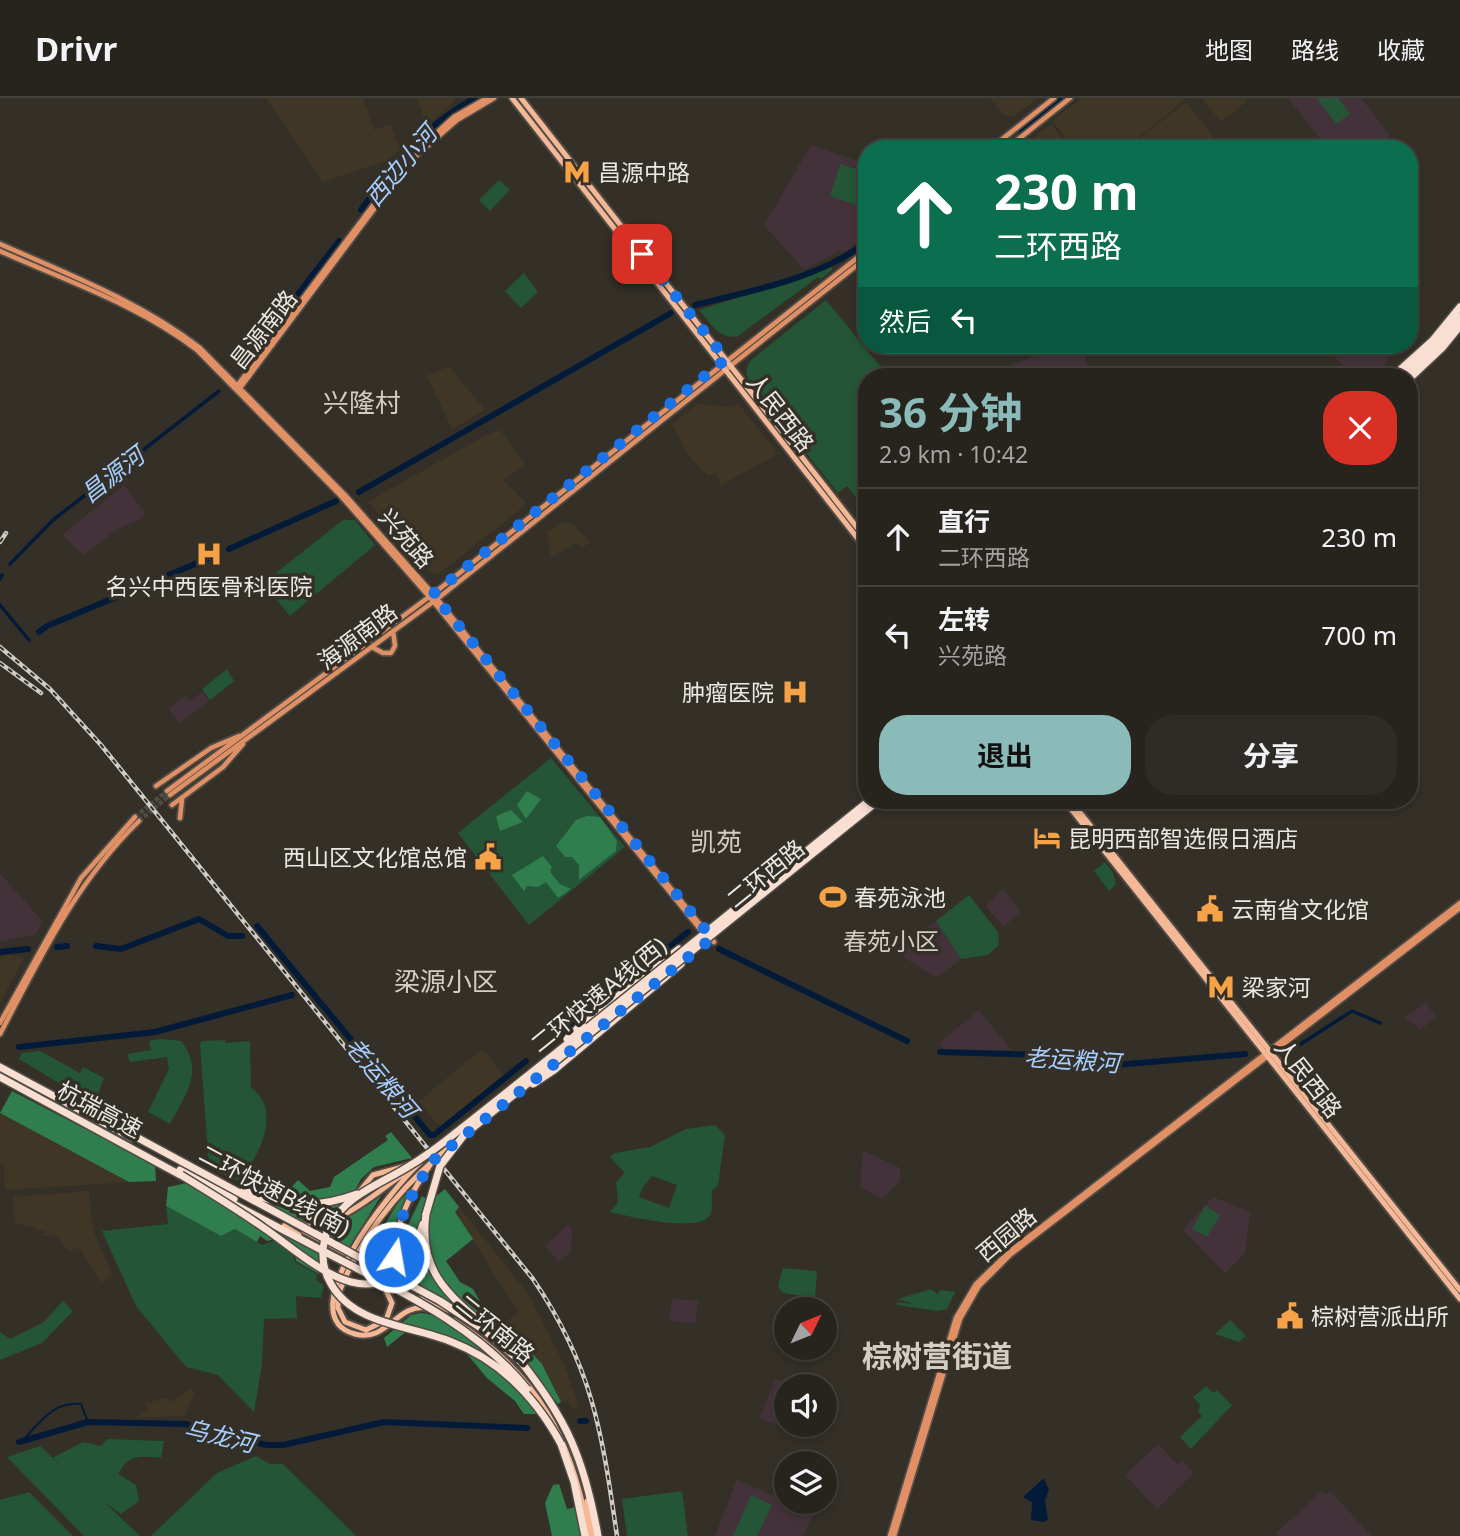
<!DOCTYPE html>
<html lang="zh">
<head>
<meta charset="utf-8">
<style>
	body { margin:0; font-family:"Noto Sans","Noto Sans SC",sans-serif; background:#2f2c27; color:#f1f3f6; height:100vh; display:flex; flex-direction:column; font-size:26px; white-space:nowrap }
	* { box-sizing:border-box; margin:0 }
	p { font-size:23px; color:#a4a4a4 }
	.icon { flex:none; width:38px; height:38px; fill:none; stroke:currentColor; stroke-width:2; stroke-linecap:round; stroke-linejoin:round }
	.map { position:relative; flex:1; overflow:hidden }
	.drawer { position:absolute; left:858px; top:270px; width:560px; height:441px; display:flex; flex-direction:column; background:#27241e; border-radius:28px; box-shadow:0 4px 10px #0003,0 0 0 2px #43413c }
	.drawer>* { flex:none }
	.top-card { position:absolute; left:858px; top:42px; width:560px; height:214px; border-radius:28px; box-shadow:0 4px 10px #0003,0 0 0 2px #43413c; background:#0b6e4f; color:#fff; overflow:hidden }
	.needle { width:46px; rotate:47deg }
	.controls { position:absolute; left:774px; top:1199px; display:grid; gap:14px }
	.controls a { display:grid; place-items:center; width:63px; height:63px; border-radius:50%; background:#27241e; box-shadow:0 4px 10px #0003,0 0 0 2px #43413c; font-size:35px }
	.pin { position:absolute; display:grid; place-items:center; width:60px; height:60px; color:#fff; margin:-30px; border-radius:14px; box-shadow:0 4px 10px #0006 }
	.me { position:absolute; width:77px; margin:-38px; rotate:12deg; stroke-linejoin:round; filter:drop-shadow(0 0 5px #0008) }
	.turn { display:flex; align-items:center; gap:24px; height:147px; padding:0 21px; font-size:32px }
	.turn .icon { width:91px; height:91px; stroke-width:2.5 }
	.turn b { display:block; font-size:49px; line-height:60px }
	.then { display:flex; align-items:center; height:66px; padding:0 21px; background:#0003; gap:14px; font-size:26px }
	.round { display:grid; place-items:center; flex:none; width:74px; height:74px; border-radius:28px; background:#2f2c27 }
	.overview { display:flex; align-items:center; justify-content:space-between; height:119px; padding:0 21px }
	h1 { font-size:42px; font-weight:700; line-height:52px; color:#8bbbb9 }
	.primary-button { display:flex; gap:14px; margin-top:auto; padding:14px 21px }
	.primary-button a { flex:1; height:80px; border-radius:28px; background:#8bbbb9; color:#111; font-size:28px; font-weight:700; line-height:80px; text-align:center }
	.primary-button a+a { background:#2f2c27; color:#f1f3f6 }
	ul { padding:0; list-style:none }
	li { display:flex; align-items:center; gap:21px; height:98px; padding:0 21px; border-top:2px solid #43413c }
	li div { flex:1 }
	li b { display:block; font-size:26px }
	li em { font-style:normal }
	header { display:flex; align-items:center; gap:42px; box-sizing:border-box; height:98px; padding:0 35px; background:#27241e; border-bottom:2px solid #43413c }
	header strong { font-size:33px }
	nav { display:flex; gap:38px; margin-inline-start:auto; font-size:24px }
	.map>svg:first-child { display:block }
	.industrial { fill:#403626 }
	.education { fill:#44323a }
	.green { fill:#235536; fill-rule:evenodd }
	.forest { fill:#307d4e }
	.water { fill:#031b38 }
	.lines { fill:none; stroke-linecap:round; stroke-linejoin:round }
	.stream { stroke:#031b38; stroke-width:2 }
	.canal { stroke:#031b38; stroke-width:3.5 }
	.river { stroke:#031b38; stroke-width:6 }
	.secondary-tunnel { stroke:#4f4c44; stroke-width:4.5; stroke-dasharray:4.5 2; stroke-linecap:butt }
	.secondary-casing { stroke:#514d46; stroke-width:8 }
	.primary-casing { stroke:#514d46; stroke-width:9 }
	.highway-casing { stroke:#514d46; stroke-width:10 }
	.secondary { stroke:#e09064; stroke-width:4.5 }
	.primary { stroke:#f5b896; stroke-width:5 }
	.highway { stroke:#f9dfd2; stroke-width:7 }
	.rail-casing { stroke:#cfccc7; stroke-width:4.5 }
	.rail { stroke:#343028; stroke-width:2; stroke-dasharray:5; stroke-linecap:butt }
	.highway-bridge-casing { stroke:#514d46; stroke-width:10; stroke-linecap:butt }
	.highway-bridge { stroke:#f9dfd2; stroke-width:7 }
	.route { stroke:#1a73e8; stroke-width:12; stroke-dasharray:0 21.6 }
	.labels { text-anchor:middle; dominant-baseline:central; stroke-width:7; stroke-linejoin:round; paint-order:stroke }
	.poi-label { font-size:23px; fill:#eae8e3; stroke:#343028; text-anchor:start }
	.street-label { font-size:23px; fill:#eae8e3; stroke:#343028 }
	.water-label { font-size:24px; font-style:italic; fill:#a5cdff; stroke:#343028 }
	.neighbourhood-label { font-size:24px; fill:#d3cec4; stroke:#343028 }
	.quarter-label { font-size:26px; fill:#d3cec4; stroke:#343028 }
	.district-label { font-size:30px; font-weight:bold; fill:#d3cec4; stroke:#343028 }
</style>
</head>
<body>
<header>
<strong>Drivr</strong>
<nav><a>地图</a><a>路线</a><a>收藏</a></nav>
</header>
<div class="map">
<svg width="1460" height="1438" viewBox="0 0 1460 1438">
	<rect width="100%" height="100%" fill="#343028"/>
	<!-- industrial -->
	<path class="industrial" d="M266 0H363L374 32 391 26 400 52 389 62 323 84Z
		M417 0H454V3L427 28Z
		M990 0H1036L1037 1 1013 19 1002 16Z
		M1082 0H1183L1185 2 1124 51H1075L1052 23Z
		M1202 0H1245L1247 3 1221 24Z
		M1186 4 1223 51H1126Z
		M1051 26 1071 51H1033V40Z
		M449 268 485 312 452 331 427 278Z
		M738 305 778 356 721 387 716 375 708 378 689 358 672 326 698 306 732 309Z
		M500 332 526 367 503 382 527 406 440 475 433 477 368 404 486 337Z
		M562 424 572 426 592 445 581 449 576 444 551 460 547 434Z
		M8 857 24 860 0 905V859Z
		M482 951 504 977 443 1027 436 1025 418 1004Z
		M0 1015 129 1084 5 1092 3 1066H0Z
		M89 1093 94 1134 112 1176 101 1185 80 1151 75 1150 69 1154 58 1140 51 1137 42 1138 47 1134 14 1124V1099Z
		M459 1109 529 1197 564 1266 579 1308 572 1312 568 1302 561 1304 542 1266 503 1225 519 1215 455 1114Z
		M190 1290 194 1294 185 1318 135 1320 148 1313 145 1305 167 1300 171 1304Z"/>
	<!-- education -->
	<path class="education" d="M1288 0H1361L1389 36 1388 44 1392 50 1328 51Z
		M811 47 866 66V138L845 154 839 153 804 172 764 127Z
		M1071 247H1082L1091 278H1008L1012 266Z
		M1322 247H1377L1388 260 1386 266 1371 278H1354Z
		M124 387 146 416 135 424 121 429 83 457 62 437Z
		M202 594 209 603 180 625 168 611 185 598 190 603Z
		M0 775 42 823 36 836 0 844Z
		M1003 791 1021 814 1004 828 986 809Z
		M936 823 961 861 936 880 896 854Z
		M1425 904 1437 920 1420 931 1405 920Z
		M979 912 1011 952H944L939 945Z
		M863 1052 900 1070V1083L882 1101 860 1089Z
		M1213 1099 1250 1114 1245 1155 1225 1175 1183 1132Z
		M568 1127 572 1131 571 1154 559 1164 545 1148Z
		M672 1200 698 1203 695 1226 669 1222Z
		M775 1281 795 1288H786V1326L808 1327 804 1338 760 1320Z
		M1158 1346 1178 1367 1183 1363 1194 1375 1157 1411 1125 1377Z
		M737 1382 815 1415 803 1438H715Z
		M1322 1393 1326 1397 1330 1393 1372 1438H1279L1276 1435Z"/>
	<!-- green -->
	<path class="green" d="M1317 0H1338L1350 16 1336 26Z
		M840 66 866 74V110L830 98Z
		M499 82 510 92 490 113 479 102Z
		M829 166 833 171 821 181 818 179 738 238C718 242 710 224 699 212L788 184Z
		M524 175 538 194 521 210 505 193Z
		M826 202 888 278H866V412L847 388 838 395 748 282 746 272 750 263Z
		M343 422H355L375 447 290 518 263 485Z
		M227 571 234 583 210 602 202 591Z
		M551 660 625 749 529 827 458 735Z
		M1105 764 1113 775 1116 786 1109 793 1094 773Z
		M969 797 998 834 999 847 988 857 961 861 936 823Z
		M161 941 181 943C205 973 185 998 170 1026L148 1014 169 971 167 959 130 964 127 956 151 952 149 943Z
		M225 942 226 945 250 943 251 990C283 1012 259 1059 239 1083L209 1070 200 946 202 943Z
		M40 953 80 975 83 969 104 980 94 1006 19 961 22 955Z
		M715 1027 725 1037 718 1087 712 1093C711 1099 713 1109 711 1115 703 1137 628 1118 610 1114L618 1104 616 1084 625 1075 610 1059 615 1055 650 1049 686 1031ZM652 1078 677 1087 669 1110 639 1099 642 1090Z
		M166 1108 221 1138 235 1131 262 1147 277 1142 292 1153 295 1164 317 1176 316 1182 324 1187 321 1200 296 1198 297 1220 264 1221 262 1266 254 1314 218 1277 186 1269 136 1208 102 1133 168 1126Z
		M1205 1108 1220 1117 1207 1139 1192 1131Z
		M783 1170 817 1173 815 1200 783 1195 778 1188Z
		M931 1191 937 1196 941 1192 955 1194 947 1211 938 1213 897 1207V1204L914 1206 898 1201Z
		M63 1203 73 1213 42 1245 0 1262V1234L10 1241 44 1224Z
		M1230 1222 1246 1238 1239 1244 1215 1236Z
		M1206 1288 1213 1295 1217 1292 1232 1307 1191 1351 1180 1339 1202 1318 1198 1314 1200 1307 1193 1299Z
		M107 1341 164 1343 161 1360C139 1358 129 1356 118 1376L136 1387 139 1403 121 1416 103 1403 140 1438H84L7 1359 40 1348 71 1377 52 1360 83 1344 101 1348Z
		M256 1358 270 1366H283L356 1438H151L217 1375Z
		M682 1393 688 1438H627L622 1401Z
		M29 1394 73 1438H0V1402Z
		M751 1397 772 1407 757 1438H733Z"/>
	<!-- forest -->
	<path class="forest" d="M527 693 541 701 526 721 517 707Z
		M511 712 523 724 500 733 496 718Z
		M587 718 600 719 617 743 616 753 579 782V767L572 759H565L556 748 576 722Z
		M543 758 552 769 550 774 560 786 571 791 558 800 546 784 538 789 527 788 524 793 512 777Z
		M12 993 155 1067 156 1083 129 1084 0 1015Z
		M391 1034 412 1060 374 1069 361 1081 350 1102 328 1119 300 1122 274 1108 298 1082 310 1093 330 1089 334 1079 388 1042 385 1038Z
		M187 1085 328 1161 319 1176 296 1163 294 1146 285 1139 267 1143 260 1138 257 1144 235 1131 221 1138 166 1108 168 1089Z
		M417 1085C403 1114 385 1140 393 1173L366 1158 397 1106Z
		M386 1090 349 1149 321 1134 342 1124Z
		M445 1091 459 1109 455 1114 473 1141 446 1163 460 1184 473 1191 495 1230 503 1225 542 1266 561 1304 558 1306 517 1256 405 1175C396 1145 409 1125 422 1098L430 1103Z
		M421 1215C463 1219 515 1285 540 1316H524L515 1303 487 1280 462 1250 407 1233 387 1249 384 1240 411 1217Z
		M559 1386 567 1411 576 1409 581 1438H552L545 1405 553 1387Z"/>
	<!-- water -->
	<path class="water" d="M1044 1380 1049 1392 1045 1402 1048 1421 1044 1424 1031 1422 1032 1404 1023 1399Z"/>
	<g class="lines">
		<!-- stream -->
		<path class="stream" d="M24 1341C41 1323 54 1303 81 1306L88 1324"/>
		<!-- canal -->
		<path class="canal" d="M10 466 53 422 219 293
			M0 481 2 477
			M0 507 29 542
			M1293 951 1352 913 1380 925"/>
		<!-- river -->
		<path class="river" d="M1021 32 1061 0
			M998 51 1003 47
			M361 112C396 64 422 29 475 0
			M695 207C751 193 821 180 866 144
			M242 269 339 143
			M359 394 671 215
			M229 451 336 403
			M39 534 47 528 207 461
			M257 828 430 1037H434L526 963
			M96 848 121 851 199 821 228 838H242
			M57 849 67 848
			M719 851 907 943
			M0 854 28 851
			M593 909 688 834
			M559 937 584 917
			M19 949 155 934 292 897
			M940 954 1047 957 1103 968 1245 956
			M580 1323H586
			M19 1344 88 1324 185 1326 266 1347H283L384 1324 527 1330"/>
		<!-- secondary-tunnel -->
		<path class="secondary-tunnel" d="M135 719 167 693
			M139 723 170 697"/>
		<!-- secondary casing -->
		<g class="secondary-casing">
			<path id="secondary" d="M990 51 1054 0
				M1006 51 1070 0
				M0 146C68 176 141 204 200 250L345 397 433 496 714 844
				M0 153C67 183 139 207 197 252L341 398 433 503 705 837
				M237 288 408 61 454 19 487 0
				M240 290 410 63 457 22 494 0
				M372 549 383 555H391L395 548 393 533
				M156 688 211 650 239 638
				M167 693 433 496 866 153
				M170 697 437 501 866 160
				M172 707 223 669 243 646
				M180 720 182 701
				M0 925 81 780 135 719
				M0 936C40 860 76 784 139 723
				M890 1438 956 1220 976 1186 1009 1154 1460 805
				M894 1438 960 1221 979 1188 1011 1156 1460 810"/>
		</g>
		<!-- primary casing -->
		<g class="primary-casing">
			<path id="primary" d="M512 0 866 451
				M521 0 866 441
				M1064 702 1460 1201
				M1070 702 1460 1192
				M420 1065C394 1088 287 1218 355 1236 387 1245 397 1205 427 1210
				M355 1099 373 1077 410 1067
				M300 1126C342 1129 372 1097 405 1075
				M284 1128 299 1137
				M304 1133 345 1155
				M409 1185C379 1152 408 1098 430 1067
				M383 1186 392 1205 386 1222 366 1232 345 1224 338 1210V1197C362 1134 404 1084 457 1043
				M423 1198 448 1212
				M455 1223C538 1276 573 1343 589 1438
				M587 1403 594 1438"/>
		</g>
		<!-- highway casing -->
		<g class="highway-casing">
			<path id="highway" d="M1393 278 1433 242 1460 209
				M1402 278 1437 246 1460 219
				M1409 281 1442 250 1460 228
				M582 926 679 851
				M0 969 132 1040
				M554 972 681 866
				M0 979 184 1079
				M180 1072 234 1101
				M228 1103 308 1145
				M426 1116C417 1181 458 1203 500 1241
				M414 1152 423 1126
				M518 1260C567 1321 584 1360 598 1438
				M561 1346 574 1384 585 1438"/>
		</g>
		<!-- secondary -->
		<use href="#secondary" class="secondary"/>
		<!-- primary -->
		<use href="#primary" class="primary"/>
		<!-- highway -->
		<use href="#highway" class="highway"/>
		<!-- rail casing -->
		<g class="rail-casing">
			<path id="rail" d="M0 444 6 435
				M0 549 50 591 101 647 533 1181C593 1269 602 1335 617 1438
				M0 565 41 595"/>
		</g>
		<!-- rail -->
		<use href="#rail" class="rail"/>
		<!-- highway-bridge casing -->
		<g class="highway-bridge-casing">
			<path id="highway-bridge" d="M567 941 582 926
				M533 986 554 972
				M127 1034 440 1203 484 1232 520 1263
				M181 1077C209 1094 237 1111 264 1130 307 1159 372 1227 414 1152
				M244 1092C283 1110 316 1111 357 1096
				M426 1116 440 1068 464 1037 879 702
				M308 1145C384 1186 472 1222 527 1291
				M561 1346C536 1300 501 1263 452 1244 412 1227 355 1228 331 1186 318 1164 321 1136 337 1117 354 1095 383 1084 406 1070 425 1059 442 1046 458 1033 596 924 733 812 870 702"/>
		</g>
		<!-- highway-bridge -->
		<use href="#highway-bridge" class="highway-bridge"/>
	</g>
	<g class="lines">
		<!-- route -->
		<path class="route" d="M394 1159C391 1133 418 1081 435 1061L712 840 433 496 726 261 642 156"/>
	</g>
	<!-- icons -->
	<defs>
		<g id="metro-bare" transform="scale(2.1)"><path d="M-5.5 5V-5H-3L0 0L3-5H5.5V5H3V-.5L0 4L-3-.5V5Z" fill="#f6a247" stroke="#343028" stroke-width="2.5" paint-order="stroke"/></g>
		<g id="hospital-bare" transform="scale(2.1)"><path d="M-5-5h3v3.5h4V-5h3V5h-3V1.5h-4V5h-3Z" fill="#f6a247" stroke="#343028" stroke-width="2.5" paint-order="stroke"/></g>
		<g id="hotel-bare" transform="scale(2.1)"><path d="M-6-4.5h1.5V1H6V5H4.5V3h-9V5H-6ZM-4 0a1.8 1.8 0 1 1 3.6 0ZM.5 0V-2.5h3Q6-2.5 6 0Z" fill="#f6a247" stroke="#343028" stroke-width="2.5" paint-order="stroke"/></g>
		<g id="civic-bare" transform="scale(2.1)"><path d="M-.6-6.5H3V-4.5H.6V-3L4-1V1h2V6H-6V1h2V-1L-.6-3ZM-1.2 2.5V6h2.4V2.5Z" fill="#f6a247" stroke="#343028" stroke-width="2.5" paint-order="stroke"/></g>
		<g id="stadium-bare" transform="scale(2.1)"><path d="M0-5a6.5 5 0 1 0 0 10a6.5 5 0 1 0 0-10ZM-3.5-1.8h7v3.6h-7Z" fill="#f6a247" stroke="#343028" stroke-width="2.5" paint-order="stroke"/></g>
	</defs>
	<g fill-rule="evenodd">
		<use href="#metro-bare" x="577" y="74"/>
		<use href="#hospital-bare" x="209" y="456"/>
		<use href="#hospital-bare" x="795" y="594"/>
		<use href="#hotel-bare" x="1047" y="740"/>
		<use href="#civic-bare" x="488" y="759"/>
		<use href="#stadium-bare" x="833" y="799"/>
		<use href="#civic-bare" x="1210" y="811"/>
		<use href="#metro-bare" x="1221" y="889"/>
		<use href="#civic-bare" x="1290" y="1218"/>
	</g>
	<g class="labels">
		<!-- poi labels -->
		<g class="poi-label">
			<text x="598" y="74">昌源中路</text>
			<text x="209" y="488" text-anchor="middle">名兴中西医骨科医院</text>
			<text x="774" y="594" text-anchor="end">肿瘤医院</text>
			<text x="1068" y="740">昆明西部智选假日酒店</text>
			<text x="467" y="759" text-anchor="end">西山区文化馆总馆</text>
			<text x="854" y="799">春苑泳池</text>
			<text x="1231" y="811">云南省文化馆</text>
			<text x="1242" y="889">梁家河</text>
			<text x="1311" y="1218">棕树营派出所</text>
		</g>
		<!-- street labels -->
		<g class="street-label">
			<text transform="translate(263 231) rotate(-52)">昌源南路</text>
			<text transform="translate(781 314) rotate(52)">人民西路</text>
			<text transform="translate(407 440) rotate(49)">兴苑路</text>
			<text transform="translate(357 538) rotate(-37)">海源南路</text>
			<text transform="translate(765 775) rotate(-39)">二环西路</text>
			<text transform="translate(598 896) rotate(-39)">二环快速A线(西)</text>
			<text transform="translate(1309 980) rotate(52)">人民西路</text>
			<text transform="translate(100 1011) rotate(28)">杭瑞高速</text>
			<text transform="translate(275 1092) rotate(28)">二环快速B线(南)</text>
			<text transform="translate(1006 1136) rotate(-40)">西园路</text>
			<text transform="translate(496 1230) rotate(39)">二环南路</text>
		</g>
		<!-- water labels -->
		<g class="water-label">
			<text transform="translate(400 67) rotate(-50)">西边小河</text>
			<text transform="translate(112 376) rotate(-38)">昌源河</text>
			<text transform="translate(1072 961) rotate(4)">老运粮河</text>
			<text transform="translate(382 979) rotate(50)">老运粮河</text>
			<text transform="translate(220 1337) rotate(13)">乌龙河</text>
		</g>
		<!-- neighbourhood labels -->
		<g class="neighbourhood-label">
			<text x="891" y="842">春苑小区</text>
		</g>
		<!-- quarter labels -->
		<g class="quarter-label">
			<text x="362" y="304">兴隆村</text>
			<text x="716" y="743">凯苑</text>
			<text x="446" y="883">梁源小区</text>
		</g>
		<!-- district labels -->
		<g class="district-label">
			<text x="937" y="1257">棕树营街道</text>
		</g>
	</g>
</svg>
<div class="controls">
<a><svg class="needle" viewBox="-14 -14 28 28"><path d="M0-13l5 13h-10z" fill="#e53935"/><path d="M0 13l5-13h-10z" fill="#a4a4a4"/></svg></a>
<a><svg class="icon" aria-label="sound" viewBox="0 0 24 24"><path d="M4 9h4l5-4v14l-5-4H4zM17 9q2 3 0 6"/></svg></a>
<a><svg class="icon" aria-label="layers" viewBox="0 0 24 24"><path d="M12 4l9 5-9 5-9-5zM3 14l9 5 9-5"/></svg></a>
</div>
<div class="pin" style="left:642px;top:156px;background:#d93025"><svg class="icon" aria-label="arrive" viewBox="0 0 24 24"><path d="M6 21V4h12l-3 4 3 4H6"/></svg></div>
<svg class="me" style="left:394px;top:1159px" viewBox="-20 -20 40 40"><circle r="17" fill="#1a73e8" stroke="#fff" stroke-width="3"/><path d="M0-11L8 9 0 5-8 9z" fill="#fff"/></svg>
<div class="top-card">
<div class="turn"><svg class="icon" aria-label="ahead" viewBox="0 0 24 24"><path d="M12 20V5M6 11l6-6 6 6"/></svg><div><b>230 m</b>二环西路</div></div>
<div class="then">然后<svg class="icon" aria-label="left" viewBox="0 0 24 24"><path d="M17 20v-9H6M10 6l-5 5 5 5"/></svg></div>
</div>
<section class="drawer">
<div class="overview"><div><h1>36 分钟</h1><p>2.9 km · 10:42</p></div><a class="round" style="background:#d93025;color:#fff"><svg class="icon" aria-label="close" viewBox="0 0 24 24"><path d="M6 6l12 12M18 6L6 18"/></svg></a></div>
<ul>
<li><svg class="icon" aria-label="ahead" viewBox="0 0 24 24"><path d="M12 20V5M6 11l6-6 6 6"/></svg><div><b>直行</b><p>二环西路</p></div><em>230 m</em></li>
<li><svg class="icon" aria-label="left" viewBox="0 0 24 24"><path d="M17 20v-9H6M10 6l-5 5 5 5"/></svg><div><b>左转</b><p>兴苑路</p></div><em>700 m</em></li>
</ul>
<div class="primary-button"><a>退出</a><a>分享</a></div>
</section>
</div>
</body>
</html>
